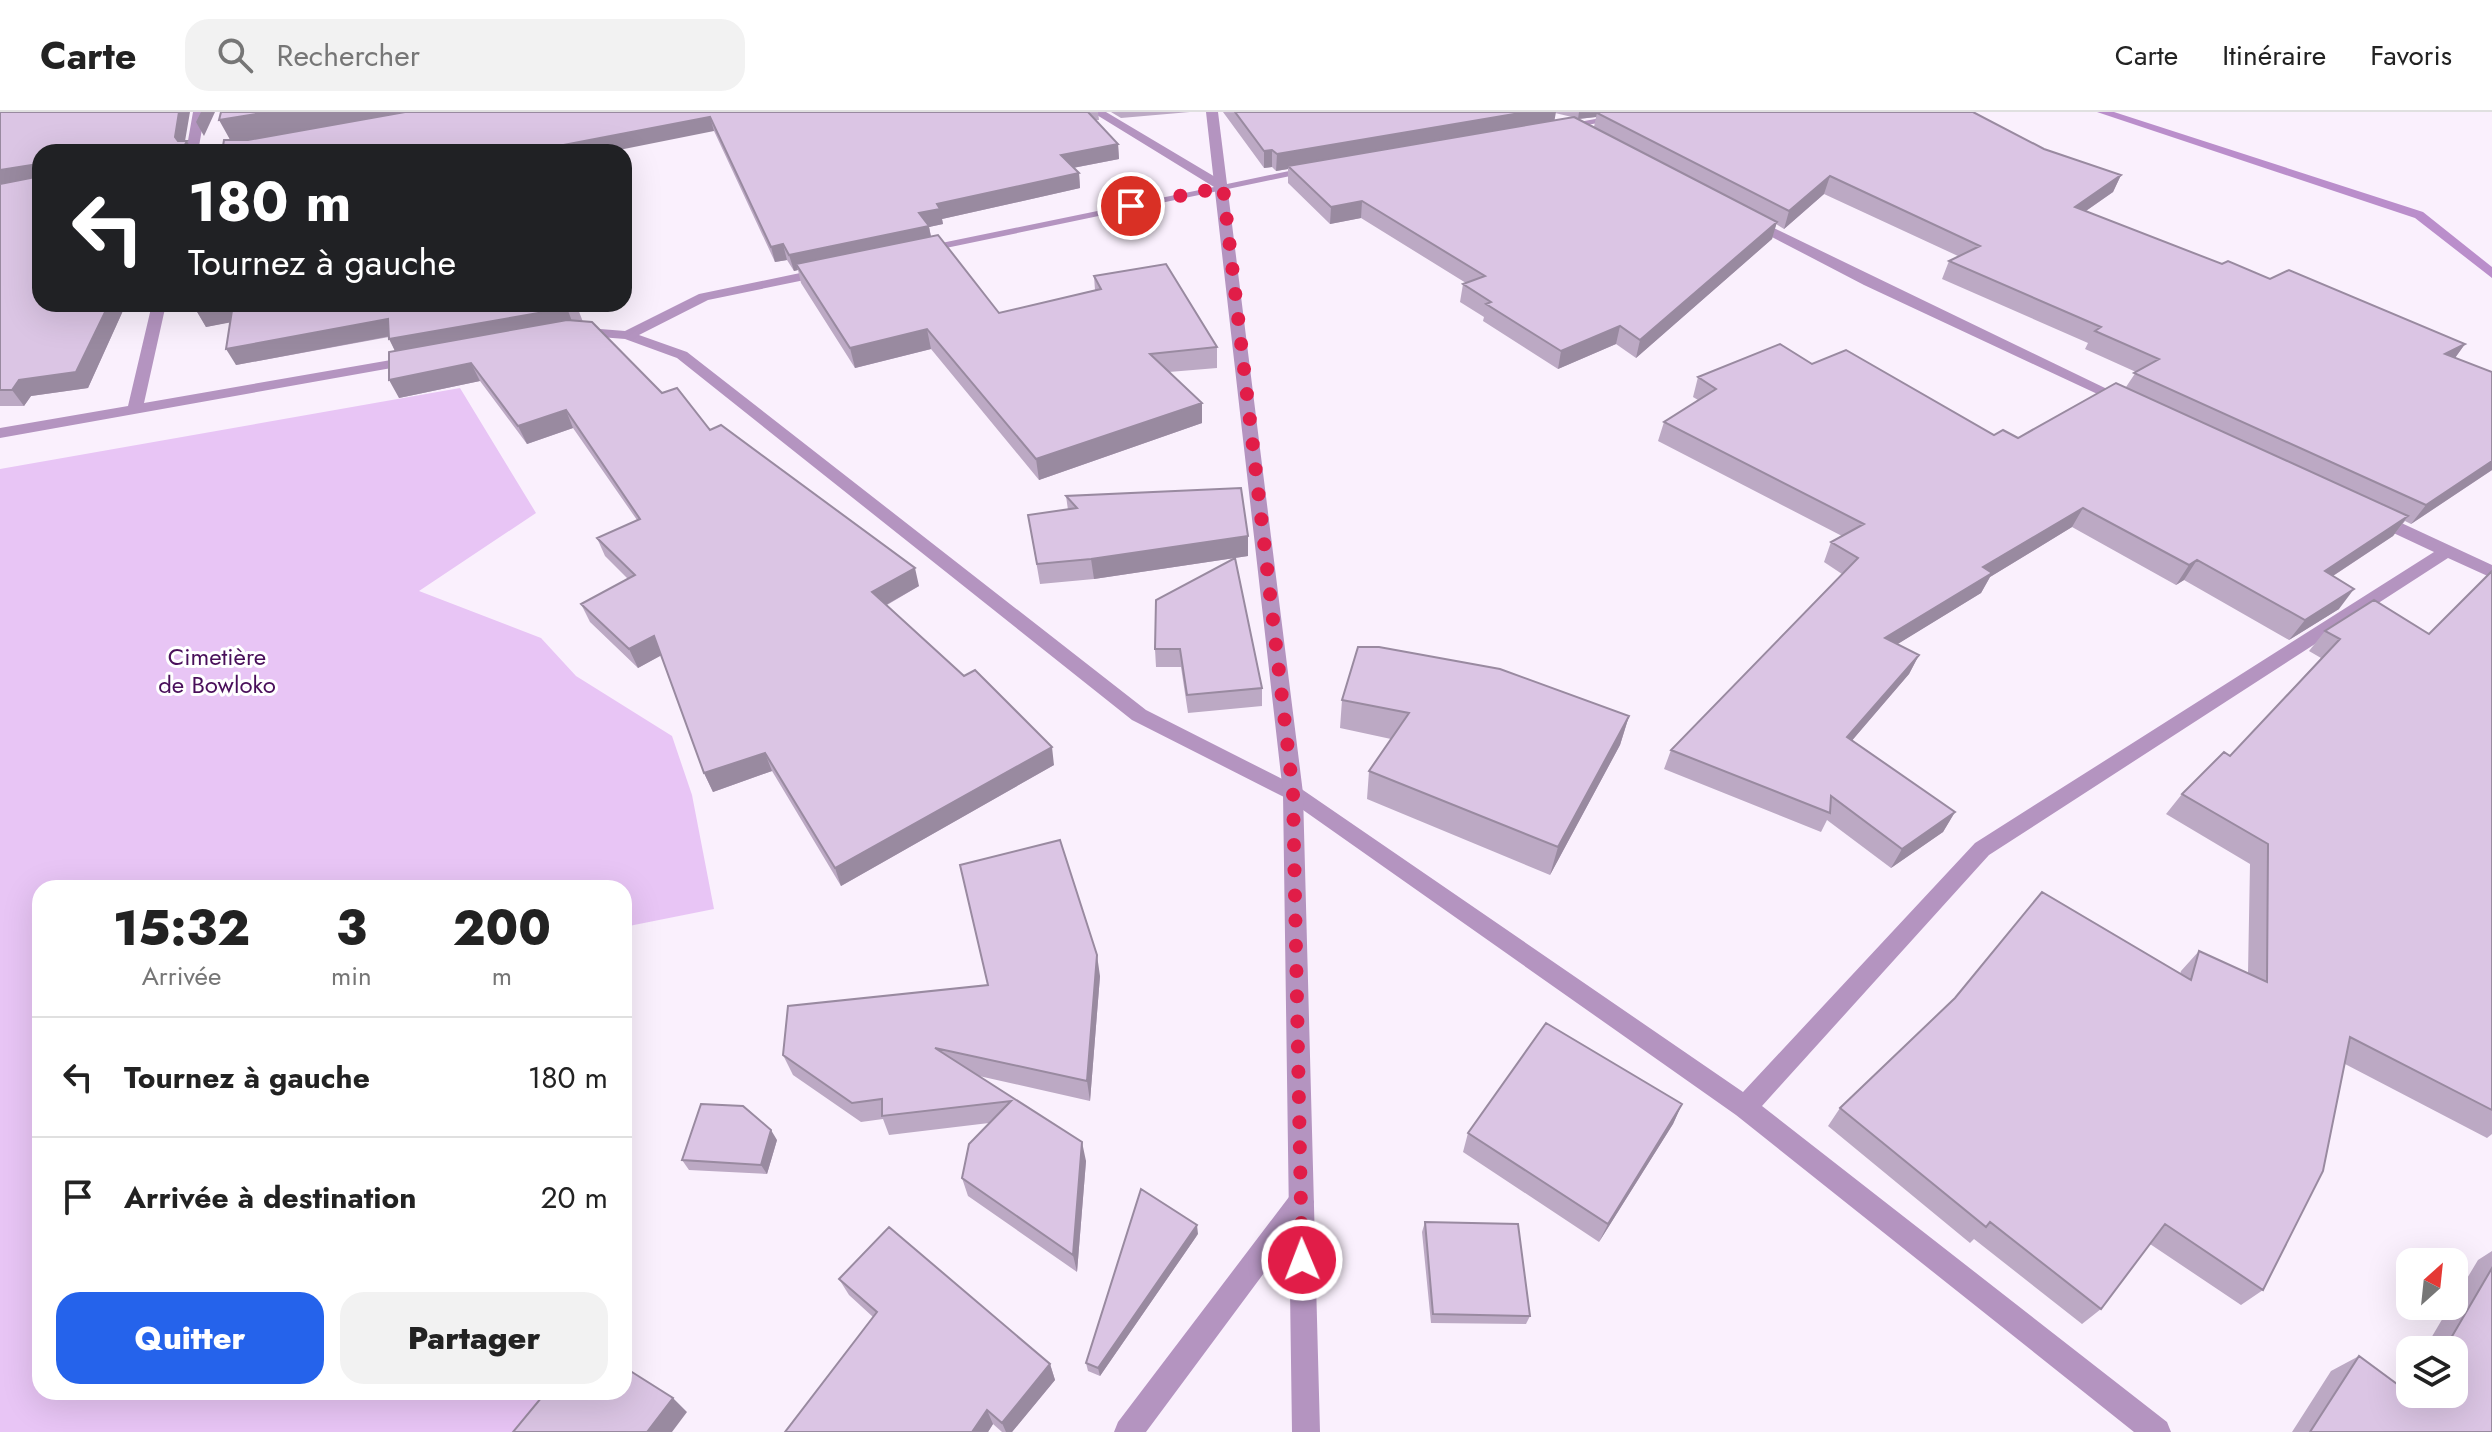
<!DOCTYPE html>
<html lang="fr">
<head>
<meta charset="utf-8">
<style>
	body { margin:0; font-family:Jost,sans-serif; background:#f2f2f2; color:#222; height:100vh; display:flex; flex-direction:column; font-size:30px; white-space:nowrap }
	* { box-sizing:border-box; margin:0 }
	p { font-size:26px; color:#767676 }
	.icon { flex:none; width:44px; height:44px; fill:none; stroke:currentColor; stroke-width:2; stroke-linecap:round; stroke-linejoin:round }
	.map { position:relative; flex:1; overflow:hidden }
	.panel { position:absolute; left:32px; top:768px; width:600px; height:520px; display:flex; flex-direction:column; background:#fff; border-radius:24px; box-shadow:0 8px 32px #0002 }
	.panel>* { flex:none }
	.hud { position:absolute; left:32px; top:32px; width:600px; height:168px; border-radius:24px; box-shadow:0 8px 32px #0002; background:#202124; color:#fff; overflow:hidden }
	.needle { width:52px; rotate:27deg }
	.tools { position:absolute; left:2396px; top:1136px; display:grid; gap:16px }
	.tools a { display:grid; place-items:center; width:72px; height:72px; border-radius:16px; background:#fff; box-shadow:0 8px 32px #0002; font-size:40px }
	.pin { position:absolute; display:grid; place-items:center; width:68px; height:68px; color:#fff; margin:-34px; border:4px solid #fff; border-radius:50%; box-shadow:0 2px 8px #0007 }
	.me { position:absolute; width:88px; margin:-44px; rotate:359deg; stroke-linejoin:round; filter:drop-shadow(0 0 6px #0008) }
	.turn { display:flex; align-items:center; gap:28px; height:168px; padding:0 24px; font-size:36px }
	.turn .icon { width:104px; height:104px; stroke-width:2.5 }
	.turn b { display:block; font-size:56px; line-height:68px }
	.eta { display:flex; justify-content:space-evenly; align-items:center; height:136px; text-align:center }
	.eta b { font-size:48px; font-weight:800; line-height:56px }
	.action { display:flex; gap:16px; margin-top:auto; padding:16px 24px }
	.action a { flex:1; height:92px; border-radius:24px; background:#2563eb; color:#fff; font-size:32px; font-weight:800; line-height:92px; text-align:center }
	.action a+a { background:#f2f2f2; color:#222 }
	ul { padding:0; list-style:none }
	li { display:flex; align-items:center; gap:24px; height:120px; padding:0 24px; border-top:2px solid #e0e0e0 }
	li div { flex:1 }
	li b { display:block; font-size:30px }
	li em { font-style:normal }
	header { display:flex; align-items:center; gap:48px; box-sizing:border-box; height:112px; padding:0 40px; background:#fff; border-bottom:2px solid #e0e0e0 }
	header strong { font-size:38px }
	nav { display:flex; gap:44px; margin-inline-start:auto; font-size:28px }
	.search { width:560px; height:72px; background:#f2f2f2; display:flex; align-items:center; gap:20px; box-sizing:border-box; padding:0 28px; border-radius:24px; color:#767676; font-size:30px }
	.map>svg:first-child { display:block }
	.green { fill:#e8c5f5 }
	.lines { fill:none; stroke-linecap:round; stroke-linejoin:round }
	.stream { fill:#ba8ecb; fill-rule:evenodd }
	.minor { fill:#b494c0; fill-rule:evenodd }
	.tertiary { fill:#b494c0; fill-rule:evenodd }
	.wall { fill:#bca9c4; fill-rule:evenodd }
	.shaded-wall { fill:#998aa0 }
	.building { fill:#dbc5e4; stroke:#998aa0; stroke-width:2 }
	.route { stroke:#e11d48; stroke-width:14; stroke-dasharray:0 25.2 }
	.labels { text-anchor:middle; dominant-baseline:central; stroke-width:6; stroke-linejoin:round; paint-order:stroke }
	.park-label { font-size:24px; fill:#490f5a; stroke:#fff }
</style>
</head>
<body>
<header>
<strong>Carte</strong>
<div class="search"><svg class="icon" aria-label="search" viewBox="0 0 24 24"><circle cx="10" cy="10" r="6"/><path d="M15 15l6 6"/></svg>Rechercher</div>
<nav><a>Carte</a><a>Itinéraire</a><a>Favoris</a></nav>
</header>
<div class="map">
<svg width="2492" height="1320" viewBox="0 0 2492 1320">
	<rect width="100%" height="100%" fill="#faf0fd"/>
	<!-- green -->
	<path class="green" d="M460 276 536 401 419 479 541 526 576 564 672 624 692 683 714 797 624 815V776H40V1280H549L517 1320H0V357Z"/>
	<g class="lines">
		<!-- stream -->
		<path class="stream" d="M2097 0H2114L2423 100 2492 155V166L2415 106Z"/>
		<!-- minor -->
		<path class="minor" d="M193 0H205L198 40H186Z
			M1092 0H1106L1227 72 1313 54 1319 58 917 142 915 139 922 135 1214 75Z
			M1633 0H1661L1558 18 1552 15Z
			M1751 105 2134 290 2126 295 2121 293 1864 173 1747 112 1745 109Z
			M824 156 831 160 829 163 708 188 639 223 687 240 1146 598 1300 676 1743 980 1975 731 2434 440 2370 410 2368 406 2370 402H2382L2492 453V466L2448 446 1989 743 1762 994 2167 1310 2171 1320H2134L1736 1003 1286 686 1132 608 677 246 625 227 575 223 568 219 575 215 625 219 699 182Z
			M152 192H166L144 291 414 244 421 248 414 252 0 326V316L128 294Z
			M1301 1078 1310 1081 1314 1090 1310 1099 1146 1320H1114L1118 1310 1292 1081Z"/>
		<!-- tertiary -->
		<path class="tertiary" d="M1206 0H1218L1303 681 1320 1320H1292L1283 681Z"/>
	</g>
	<!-- wall -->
	<path class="wall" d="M0 0 40 192H126L88 276 31 284 24 294H0Z
		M221 0H1098L1099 8H1095L1118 32 1119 47 1073 56 1079 61 1080 76 942 107 943 112 929 115 931 124 999 201 1095 178 1094 164 1217 235V256L1169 260 1202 291V311L1039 368 931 237 855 256 801 171 798 158 794 159 787 148 775 150 714 19 230 28Z
		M1111 0H1190L1121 6Z
		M1223 0H1973L2044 37 2121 63 2113 80 2086 99 2222 152 2270 167 2465 232 2455 246 2492 358 2411 412 2405 409 2393 424 2333 464 2339 497 2289 528 2184 468 2176 473 2072 415 1990 465 1981 481 1897 532 1919 543 1909 562 1852 628 1955 700 1943 720 1891 756 1827 708 1821 720 1664 657 1671 638 1842 462 1824 450 1831 430 1842 424 1658 329 1664 310 1698 288 1693 285 1698 265 1812 252 1994 323 2018 326 2126 275 2136 260 2085 237 2088 231 1942 167 1949 149 1958 144 1824 82 1784 117 1776 112 1772 127 1636 246 1616 232 1558 257 1483 209 1484 205 1460 190 1463 172 1466 171 1361 106 1330 112 1288 71V57L1276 59 1272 55 1264 56ZM1555 1 1572 5 1554 9ZM1596 5 1594 15 1578 7Z
		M197 192 578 197 583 210 662 281 919 474 887 493 1054 653 841 774 772 659 713 680 704 661 661 543 638 556 590 510 581 492 628 467 605 444 597 426 637 408 573 316 527 332 480 269 399 286 395 239 389 225 236 253 230 210 206 215 196 198Z
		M1066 384 1248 424V444L1094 467 1040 472 1028 403 1068 398Z
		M2492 459V1022L2487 1026 2345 952 2263 1178 2241 1193 2150 1132 2101 1197 2082 1212 1974 1127 1970 1131 1828 1014 1840 996 2180 862 2181 859 2199 839 2248 861 2250 752 2166 702 2182 682 2230 644 2321 546 2309 539 2325 519 2429 522Z
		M1156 488 1262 576V594L1188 601 1181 555H1156L1155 537Z
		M1342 588 1629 604 1620 633 1550 763 1367 687 1369 659 1391 627 1340 616Z
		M1100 864 1090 989 979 964 1086 1049 1077 1160 968 1084 962 1066 989 1011 889 1023 883 1007 861 1010 793 963 783 943Z
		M1682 992 1673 1012 1599 1130 1463 1040 1468 1021Z
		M777 1028 767 1062 689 1058 682 1048Z
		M1425 1110 1530 1204 1526 1212 1431 1211 1422 1120Z
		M1198 1122 1100 1264 1088 1259 1086 1251Z
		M2492 1139V1320H2292L2331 1259 2359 1244 2402 1275 2410 1261V1282H2454V1238H2424L2450 1194H2454V1188L2478 1148Z
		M839 1167 1050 1252 1055 1268 1012 1320H1002L993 1312 988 1320H785L873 1205 849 1183Z"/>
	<!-- shaded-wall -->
	<path class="shaded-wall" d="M179 0H190L184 35 187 29 193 40H181L175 25Z
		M201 0H215L204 24 196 10Z
		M268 0H416L233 33 219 8Z
		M1526 0H1556L1554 11 1288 54V57L1276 59 1277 42Z
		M1579 0H1636L1597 1 1596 5 1578 7Z
		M710 5 714 19 609 40H539L538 38Z
		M1118 32 1119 47 1062 58 1061 43Z
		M1272 38V55L1264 56V39Z
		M32 53 40 65 0 74V58Z
		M1079 61 1080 76 942 107 943 112 929 115 932 130 796 152 798 158 794 159 789 143 919 101 937 92Z
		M2121 63 2113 80 2067 112 2075 95Z
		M1830 64 1824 82 1784 117 1789 99Z
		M1362 89 1361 106 1330 112 1331 95Z
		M1777 110 1772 127 1636 246 1640 228Z
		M783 132 787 148 775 150 771 135Z
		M109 192H126L88 276 31 284 24 294 12 278 19 268Z
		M233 192 243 208 206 215 196 198Z
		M567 196 573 212 397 243 389 227Z
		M388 207 396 223 236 253 226 237Z
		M1620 214 1616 232 1558 257 1561 239Z
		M927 217 931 237 855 256 850 236Z
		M2465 232 2452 250 2445 242Z
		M471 251 480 269 399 286 389 268Z
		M1202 291V311L1039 368 1036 347Z
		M566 298 573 316 527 332 518 314Z
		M2492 349V358L2411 412 2426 393Z
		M2083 396 2072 415 1990 465 1981 481 1875 546 1885 526 1983 455Z
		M2408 404 2393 424 2310 479 2325 459Z
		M1248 424V444L1094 467 1091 447Z
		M2197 448 2184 468 2176 473 2189 453Z
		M915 456 919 474 877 498 872 480Z
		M2354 477 2339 497 2289 528 2305 508Z
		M654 524 662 543 638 556 629 537Z
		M1919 543 1909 562 1838 645 1847 625Z
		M1629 604 1620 633 1550 763 1558 735Z
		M1052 635 1054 653 841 774 835 756Z
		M765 641 772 659 713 680 704 661Z
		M1955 700 1943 720 1891 756 1902 737Z
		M1097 843 1100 864 1090 989 1087 969Z
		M1682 992 1673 1012 1599 1130 1608 1112Z
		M771 1018 777 1028 767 1062 761 1053Z
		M1082 1030 1086 1049 1077 1160 1073 1143Z
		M1197 1113 1198 1122 1100 1264 1098 1256Z
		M1050 1252 1055 1268 1012 1320H1006L1002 1311Z
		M673 1286 687 1300 672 1320H647Z
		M987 1298 993 1312 988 1320H972Z"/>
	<!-- building -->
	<path class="building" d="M0 0H179L175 25 178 29H187L181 40H40V192H109L76 260 19 268 12 278H0V72L31 66 32 53 0 58Z
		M221 0H268L219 8Z
		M405 0H1088L1118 32 1061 43 1079 61 937 92 940 97 919 101 929 114 789 143 783 132 771 135 710 5 538 38 540 40H222L224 28H248Z
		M1235 0H1526L1277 42 1272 38 1264 39Z
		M1600 0H1973L2044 37 2121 63 2075 95 2222 152 2228 149 2270 167 2289 158 2465 232 2445 242 2492 260V349L2426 393 2134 261 2159 247 2095 219 2101 215 1949 149 1980 134 1830 64 1789 99 1597 1Z
		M1574 5 1777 110 1640 228 1620 214 1561 239 1486 192 1491 190 1463 172 1485 164 1362 89 1331 95 1288 54Z
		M938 123 999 201 1101 177 1094 164 1166 152 1217 235 1150 242 1202 291 1036 347 927 217 850 236 796 152Z
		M197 192H232L196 198Z
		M233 192H573L578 197 567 196 389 227 388 207 226 237Z
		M567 208 592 210 662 281 677 276 710 318 721 313 915 456 872 480 964 564 975 558 1052 635 835 756 765 641 704 661 654 524 629 537 581 492 635 463 597 426 640 407 566 298 518 314 471 251 389 268V240Z
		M1780 232 1812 252 1846 238 1994 323 2003 318 2018 326 2116 271 2408 404 2325 459 2354 477 2305 508 2197 448 2189 453 2083 396 1983 455 1992 461 1885 526 1919 543 1847 625 1955 700 1902 737 1831 684 1830 701 1671 638 1858 446 1831 430 1864 412 1664 310 1716 277 1698 265Z
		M1241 376 1248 424 1091 447 1037 452 1028 403 1077 396 1066 384Z
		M1235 446 1262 576 1187 583 1180 537H1155L1156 488Z
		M2492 459V998L2350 925 2323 1059 2263 1178 2165 1112 2101 1197 1990 1110 1986 1115 1840 996 1955 886 2042 780 2191 868 2199 839 2267 870 2268 732 2182 682 2224 640 2230 644 2340 527 2325 519 2374 488 2429 522Z
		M1358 535H1379L1500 557 1629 604 1558 735 1369 659 1409 601 1342 588Z
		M1060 728 1097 843 1087 969 935 936 1082 1030 1073 1143 962 1066 969 1032 1011 989 882 1004V987L852 991 783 943 788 894 988 873 960 753Z
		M1546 911 1682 992 1608 1112 1468 1021Z
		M701 992 743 994 771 1018 761 1053 682 1048Z
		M1141 1077 1197 1113 1098 1256 1086 1251Z
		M1425 1110 1518 1112 1530 1204 1433 1202Z
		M889 1115 1050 1252 1002 1311 987 1298 972 1320H785L877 1200 839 1167Z
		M2492 1156V1320H2310L2359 1244 2416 1286 2418 1282H2454V1238H2444Z
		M624 1255 673 1286 647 1320H513L546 1280H624Z"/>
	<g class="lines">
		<!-- route -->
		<path class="route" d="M1131 94 1223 75 1293 681 1302 1148"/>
	</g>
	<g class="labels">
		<!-- park labels -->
		<g class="park-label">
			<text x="217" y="544">Cimetière<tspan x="217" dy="28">de Bowloko</tspan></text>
		</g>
	</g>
</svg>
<div class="tools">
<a><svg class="needle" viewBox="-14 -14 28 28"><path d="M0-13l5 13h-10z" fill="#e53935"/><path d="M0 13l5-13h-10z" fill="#767676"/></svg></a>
<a><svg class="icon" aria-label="layers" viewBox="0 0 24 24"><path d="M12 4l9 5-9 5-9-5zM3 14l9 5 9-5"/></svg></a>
</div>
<div class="pin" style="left:1131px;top:94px;background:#d93025"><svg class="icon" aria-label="arrive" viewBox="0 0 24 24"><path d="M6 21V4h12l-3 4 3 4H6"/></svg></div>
<svg class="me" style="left:1302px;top:1148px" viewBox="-20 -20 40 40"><circle r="17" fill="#e11d48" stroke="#fff" stroke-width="3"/><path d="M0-11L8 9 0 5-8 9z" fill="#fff"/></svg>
<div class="hud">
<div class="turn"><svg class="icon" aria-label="left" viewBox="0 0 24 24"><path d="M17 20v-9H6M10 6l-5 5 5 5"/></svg><div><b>180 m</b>Tournez à gauche</div></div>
</div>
<section class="panel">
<div class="eta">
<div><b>15:32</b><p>Arrivée</p></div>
<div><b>3</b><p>min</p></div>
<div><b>200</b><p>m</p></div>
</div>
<ul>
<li><svg class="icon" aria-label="left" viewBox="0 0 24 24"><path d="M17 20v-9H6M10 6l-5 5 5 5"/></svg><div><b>Tournez à gauche</b></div><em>180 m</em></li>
<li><svg class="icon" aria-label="arrive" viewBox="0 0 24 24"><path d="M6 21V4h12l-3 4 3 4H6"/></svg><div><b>Arrivée à destination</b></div><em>20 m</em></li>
</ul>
<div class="action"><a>Quitter</a><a>Partager</a></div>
</section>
</div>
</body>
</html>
